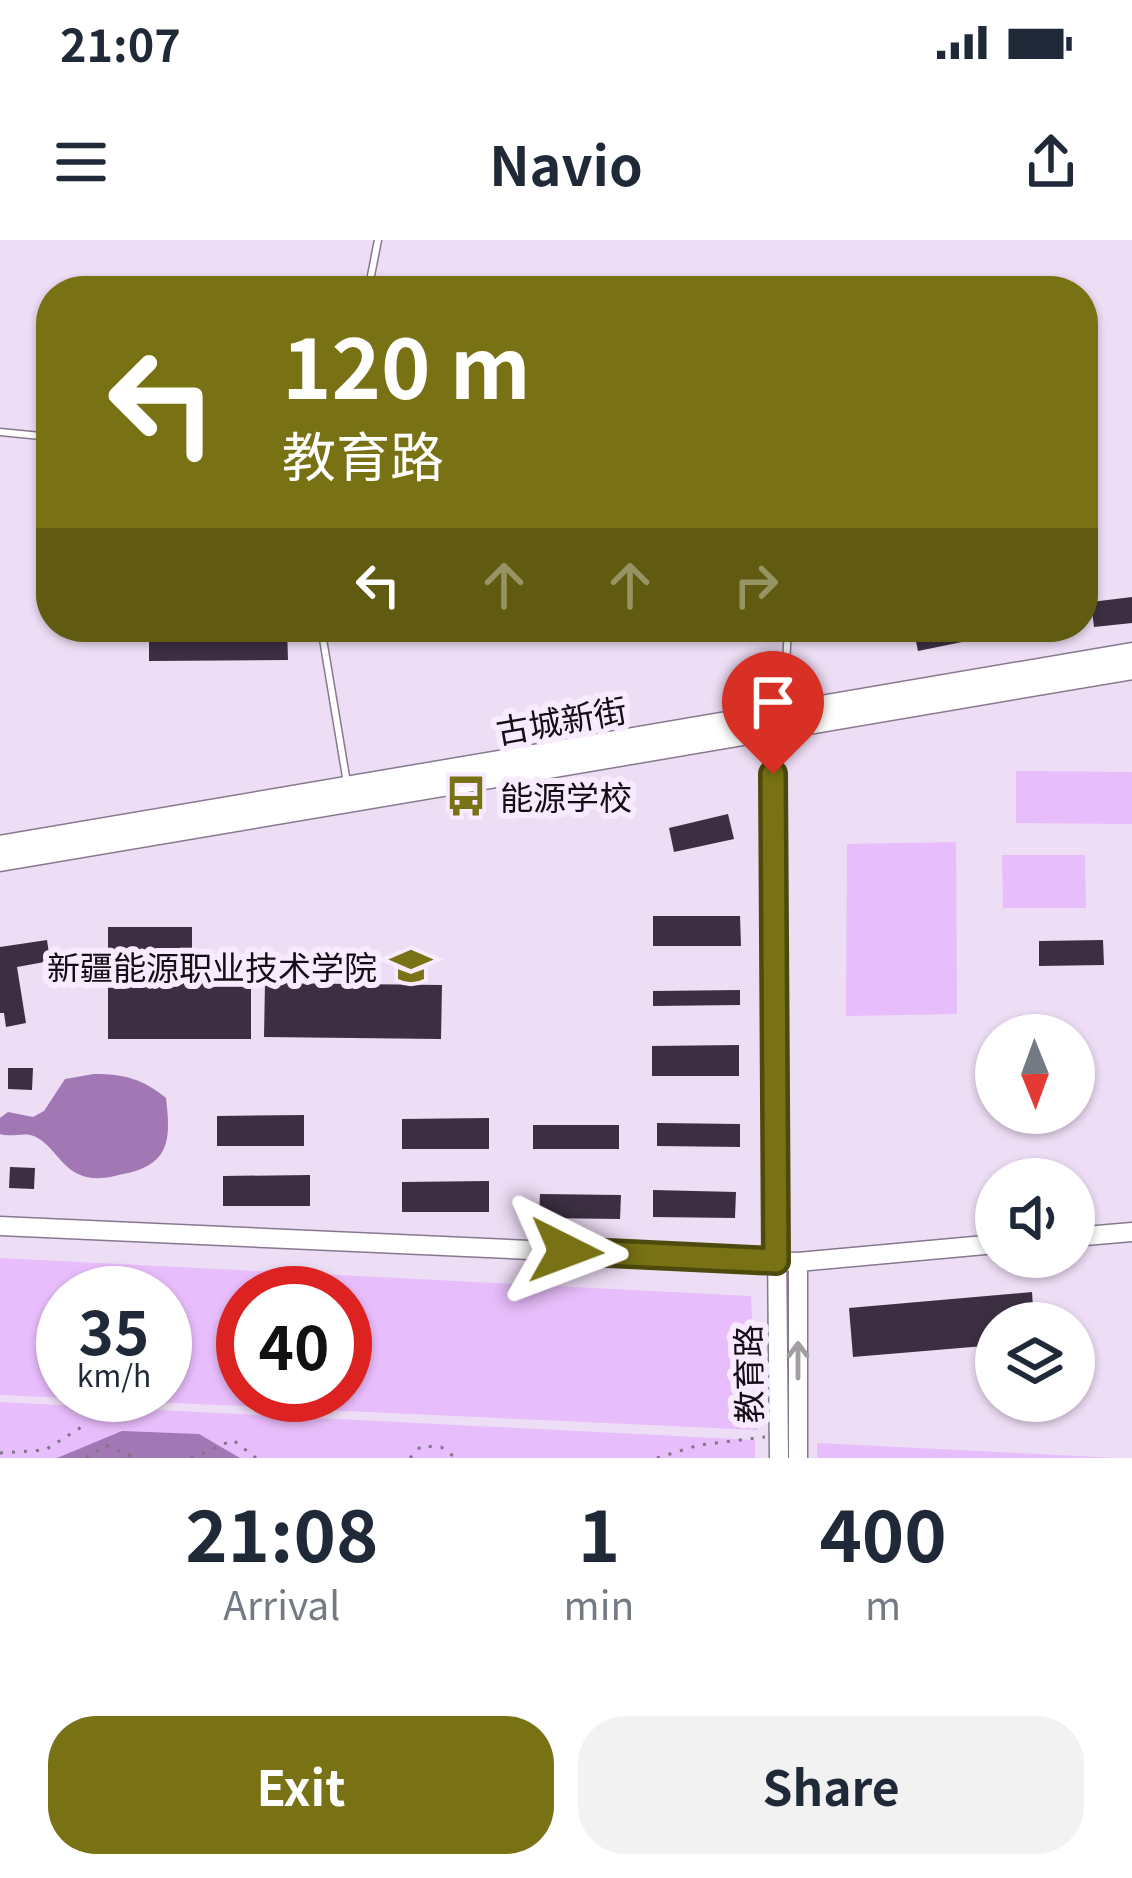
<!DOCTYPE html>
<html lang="en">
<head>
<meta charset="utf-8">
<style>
	body { margin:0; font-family:Georgia,"Noto Sans SC",serif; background:#f2f2f3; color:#1f2937; height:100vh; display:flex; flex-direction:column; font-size:45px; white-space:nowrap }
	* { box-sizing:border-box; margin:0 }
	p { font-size:39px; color:#747a83 }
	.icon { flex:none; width:66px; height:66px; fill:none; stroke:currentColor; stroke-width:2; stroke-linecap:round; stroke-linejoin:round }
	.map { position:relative; height:1218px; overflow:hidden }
	.details { display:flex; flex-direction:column; background:#fff; flex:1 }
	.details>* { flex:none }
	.hud { position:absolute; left:36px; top:36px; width:1062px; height:366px; border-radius:48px; box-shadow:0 3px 9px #0004; background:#787214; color:#fff; overflow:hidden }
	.needle { width:78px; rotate:179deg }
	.fabs { position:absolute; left:975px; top:774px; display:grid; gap:24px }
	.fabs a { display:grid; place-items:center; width:120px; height:120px; border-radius:50%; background:#fff; box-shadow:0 3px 9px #0004; font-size:60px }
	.speed { position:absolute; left:36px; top:1026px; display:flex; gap:24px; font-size:60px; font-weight:700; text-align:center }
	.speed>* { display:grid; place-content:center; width:156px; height:156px; border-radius:50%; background:#fff; box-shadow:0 3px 9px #0004; line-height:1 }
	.speed small { font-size:30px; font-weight:400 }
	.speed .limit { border:18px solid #d22; background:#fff; color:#111 }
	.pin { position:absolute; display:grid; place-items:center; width:102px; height:102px; color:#fff; margin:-123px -51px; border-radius:50% 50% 50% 0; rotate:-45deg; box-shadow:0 0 12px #0007 }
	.pin .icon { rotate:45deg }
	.me { position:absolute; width:132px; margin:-66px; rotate:93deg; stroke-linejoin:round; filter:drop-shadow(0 0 9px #0008) }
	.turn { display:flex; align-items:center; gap:42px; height:252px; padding:0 48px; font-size:54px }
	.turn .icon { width:156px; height:156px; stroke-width:2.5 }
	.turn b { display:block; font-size:84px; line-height:102px }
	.lanes { display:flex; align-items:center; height:114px; padding:0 48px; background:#0003; justify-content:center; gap:60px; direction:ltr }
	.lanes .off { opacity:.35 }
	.eta { display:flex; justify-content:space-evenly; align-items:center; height:204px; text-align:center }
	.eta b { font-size:72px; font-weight:700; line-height:84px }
	.cta { display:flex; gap:24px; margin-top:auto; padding:24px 48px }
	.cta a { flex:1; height:138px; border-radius:48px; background:#787214; color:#fff; font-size:48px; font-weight:700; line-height:138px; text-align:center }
	.cta a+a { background:#f2f2f3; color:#1f2937 }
	.status { display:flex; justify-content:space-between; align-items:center; height:84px; padding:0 60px; background:#fff; direction:ltr }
	.status svg { height:33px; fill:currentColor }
	header { display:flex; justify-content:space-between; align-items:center; height:156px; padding:0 48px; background:#fff; font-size:54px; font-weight:700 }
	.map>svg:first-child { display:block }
	.green { fill:#e8bdfb; fill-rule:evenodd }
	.water { fill:#a177b4 }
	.building { fill:#3c2f42 }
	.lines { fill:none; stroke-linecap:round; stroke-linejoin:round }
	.lane-casing { stroke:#87788e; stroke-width:9 }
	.secondary-casing { stroke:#87788e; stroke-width:21 }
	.path { stroke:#807585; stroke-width:3; stroke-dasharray:3 9; stroke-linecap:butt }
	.lane { stroke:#fff; stroke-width:6 }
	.secondary { stroke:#fff; stroke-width:18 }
	.oneway { stroke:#a19ea1 }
	.route-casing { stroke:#4e4a0d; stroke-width:30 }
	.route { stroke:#787214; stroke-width:21 }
	.labels { text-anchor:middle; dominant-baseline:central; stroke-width:12; stroke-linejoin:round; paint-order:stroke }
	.street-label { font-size:33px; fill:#130d15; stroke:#f9ebff }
	.poi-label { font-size:33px; fill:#130d15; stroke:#f9ebff; text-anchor:start }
</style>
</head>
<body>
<div class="status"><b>21:07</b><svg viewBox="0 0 49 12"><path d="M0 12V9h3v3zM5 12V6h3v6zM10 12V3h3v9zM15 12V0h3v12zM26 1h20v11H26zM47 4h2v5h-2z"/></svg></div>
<header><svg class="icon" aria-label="menu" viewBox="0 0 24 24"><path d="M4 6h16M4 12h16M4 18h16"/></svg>Navio<svg class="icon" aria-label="share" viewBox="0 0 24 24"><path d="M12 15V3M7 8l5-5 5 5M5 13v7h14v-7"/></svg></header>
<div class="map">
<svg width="1132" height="1218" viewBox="0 0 1132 1218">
	<rect width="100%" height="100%" fill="#edddf5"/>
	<!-- green -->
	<path class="green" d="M1016 531 1132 532V584L1016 583Z
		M956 602 957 774 846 776 847 604Z
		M1002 615H1085L1086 668H1003Z
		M0 1018 751 1056 758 1190 0 1155ZM63 1053H165V1155H63ZM243 1053H345V1155H243Z
		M0 1162 755 1200V1218H0Z
		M817 1203 1117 1218H817Z"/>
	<!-- water -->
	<path class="water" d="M94 834C124 834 143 839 166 858 171 900 170 925 123 934 108 938 93 941 78 934 61 926 52 905 36 897 24 891 13 898 0 894V878L8 872 33 877 44 871 65 839Z
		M122 1191 199 1194 240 1218H57Z"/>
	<!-- building -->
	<path class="building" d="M37 269H51V316H38Z
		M1132 357V383L1094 387 1091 362Z
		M149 387H287L288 420 149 421Z
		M913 387H959L962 402 918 411Z
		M728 574 734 599 674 612 669 588Z
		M653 676H740L741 706H653Z
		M108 687H192V736H251V799H108Z
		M47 700 50 721 17 727 26 783 6 787 4 773H0V707Z
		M1103 700 1104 725 1039 726V701Z
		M265 743 442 745 441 799 264 797Z
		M740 750V765L653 766V751Z
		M739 805V836H652V806Z
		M8 828H33L32 850 8 849Z
		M304 875V906H217V876Z
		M489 878V909H402V879Z
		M657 883 740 884V907L657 906Z
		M533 885H619V909H533Z
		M10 927 35 928 34 949 9 948Z
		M310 935V966H223V936Z
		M489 941V972H402V942Z
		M653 950 736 952 735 978 653 977Z
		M540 954 621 955 620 979 539 978Z
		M1032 1052 1034 1083H996V1105L853 1117 849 1068Z"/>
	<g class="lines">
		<!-- lane casing -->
		<g class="lane-casing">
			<path id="lane" d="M368 51 378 0
				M0 192 51 197
				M321 387 347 543
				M788 387 785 444 789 467"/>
		</g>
		<!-- secondary casing -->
		<g class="secondary-casing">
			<path id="secondary" d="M772 479 779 1218
				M0 605 1132 412
				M0 622 1132 430
				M0 986 798 1022 996 1004
				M1074 997 1132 992
				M798 1022V1218"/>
		</g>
		<!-- path -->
		<path class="path" d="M0 1213 45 1210 88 1183
			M86 1218 106 1205 136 1218
			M191 1218 233 1200 256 1218
			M410 1218 421 1206 441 1207 456 1218
			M657 1218 699 1205 765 1197"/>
		<!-- lane -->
		<use href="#lane" class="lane"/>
		<!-- secondary -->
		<use href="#secondary" class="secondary"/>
	</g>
	<!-- one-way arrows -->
	<defs><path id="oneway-shaft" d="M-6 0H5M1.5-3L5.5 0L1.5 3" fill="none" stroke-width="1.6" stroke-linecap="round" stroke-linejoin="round" transform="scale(3)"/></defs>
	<use class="oneway" href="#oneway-shaft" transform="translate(798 1120) rotate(-90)"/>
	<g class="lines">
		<!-- route casing -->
		<g class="route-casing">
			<path id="route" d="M566 1011 776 1021 773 534"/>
		</g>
		<!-- route -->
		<use href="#route" class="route"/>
	</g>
	<!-- icons -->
	<defs>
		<g id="bus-bare" transform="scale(3.24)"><path d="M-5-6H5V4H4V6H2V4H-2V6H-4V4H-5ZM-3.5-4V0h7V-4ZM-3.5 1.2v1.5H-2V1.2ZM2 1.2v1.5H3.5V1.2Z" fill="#787214" stroke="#f9ebff" stroke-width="2.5" paint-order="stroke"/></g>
		<g id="school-bare" transform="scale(3.24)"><path d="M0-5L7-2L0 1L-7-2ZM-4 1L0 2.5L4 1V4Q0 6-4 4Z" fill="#787214" stroke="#f9ebff" stroke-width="2.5" paint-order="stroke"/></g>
	</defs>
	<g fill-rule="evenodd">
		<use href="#bus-bare" x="466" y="556"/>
		<use href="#school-bare" x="411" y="726"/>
	</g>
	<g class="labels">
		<!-- street labels -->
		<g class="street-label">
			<text transform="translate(561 479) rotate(-10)">古城新街</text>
			<text transform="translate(747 1134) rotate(-91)">教育路</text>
		</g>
		<!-- poi labels -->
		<g class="poi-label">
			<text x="500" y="556">能源学校</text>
			<text x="377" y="726" text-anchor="end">新疆能源职业技术学院</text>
		</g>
	</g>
</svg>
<div class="fabs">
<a><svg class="needle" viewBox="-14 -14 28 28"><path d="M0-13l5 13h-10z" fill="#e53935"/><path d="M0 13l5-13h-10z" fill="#747a83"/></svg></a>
<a><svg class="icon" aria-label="sound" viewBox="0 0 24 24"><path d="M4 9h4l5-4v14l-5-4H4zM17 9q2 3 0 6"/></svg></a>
<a><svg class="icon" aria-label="layers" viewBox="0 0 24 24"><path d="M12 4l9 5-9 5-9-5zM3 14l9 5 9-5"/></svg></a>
</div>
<div class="speed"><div>35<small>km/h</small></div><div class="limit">40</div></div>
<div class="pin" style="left:773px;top:534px;background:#d93025"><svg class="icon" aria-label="arrive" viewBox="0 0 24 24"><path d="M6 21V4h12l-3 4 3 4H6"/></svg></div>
<svg class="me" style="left:566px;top:1011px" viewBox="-20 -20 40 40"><path d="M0-17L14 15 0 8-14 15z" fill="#787214" stroke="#fff" stroke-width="4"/></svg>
<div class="hud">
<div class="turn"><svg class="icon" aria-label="left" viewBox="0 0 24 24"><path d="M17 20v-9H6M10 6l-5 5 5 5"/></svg><div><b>120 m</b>教育路</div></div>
<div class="lanes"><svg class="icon" aria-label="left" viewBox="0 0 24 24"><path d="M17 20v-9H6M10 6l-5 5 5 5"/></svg><svg class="icon off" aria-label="ahead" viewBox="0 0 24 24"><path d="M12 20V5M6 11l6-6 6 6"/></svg><svg class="icon off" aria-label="ahead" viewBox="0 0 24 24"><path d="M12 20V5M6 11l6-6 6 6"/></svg><svg class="icon off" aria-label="right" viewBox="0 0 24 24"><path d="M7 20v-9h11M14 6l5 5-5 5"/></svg></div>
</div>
</div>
<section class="details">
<div class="eta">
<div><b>21:08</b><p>Arrival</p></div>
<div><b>1</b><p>min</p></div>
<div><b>400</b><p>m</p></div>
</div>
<div class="cta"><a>Exit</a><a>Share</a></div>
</section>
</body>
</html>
